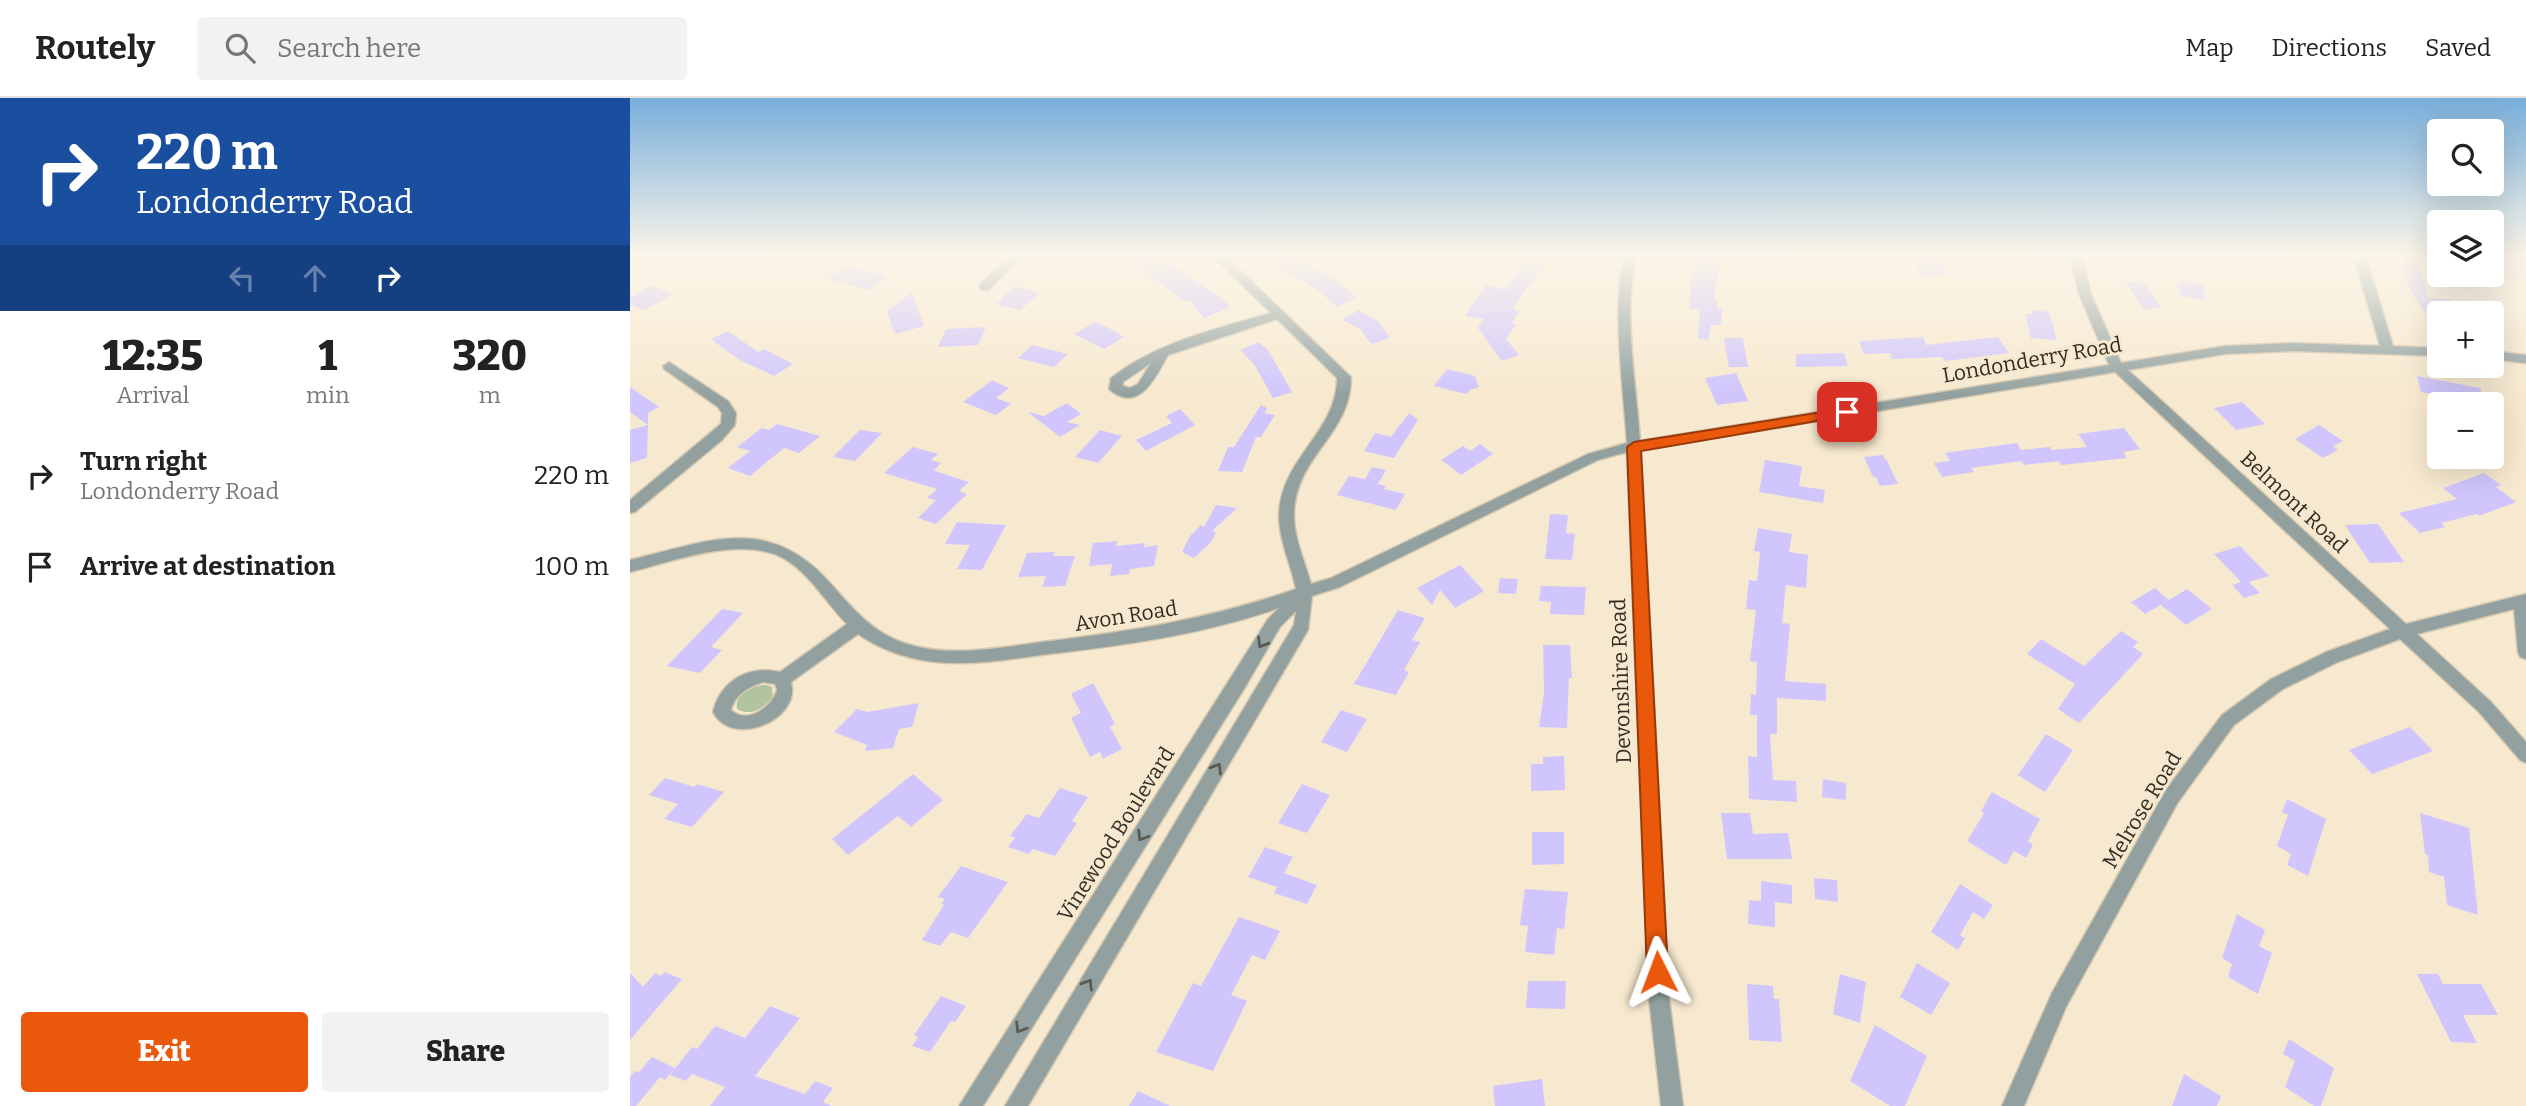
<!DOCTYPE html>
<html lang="en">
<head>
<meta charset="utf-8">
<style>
	body { margin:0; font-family:Bitter,serif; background:#f2f2f2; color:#222; height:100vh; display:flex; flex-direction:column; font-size:26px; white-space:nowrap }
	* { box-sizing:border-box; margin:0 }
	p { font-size:23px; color:#767676 }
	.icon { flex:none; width:38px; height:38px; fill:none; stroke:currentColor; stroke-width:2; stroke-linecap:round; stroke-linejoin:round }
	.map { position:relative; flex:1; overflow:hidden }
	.sheet { display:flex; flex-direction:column; background:#fff; width:630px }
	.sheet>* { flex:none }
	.hud { background:#1a4fa0; color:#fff; overflow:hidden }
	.controls { position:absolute; left:1797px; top:21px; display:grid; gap:14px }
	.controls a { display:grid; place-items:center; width:77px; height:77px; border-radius:7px; background:#fff; box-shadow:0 7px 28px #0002; font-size:35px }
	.pin { position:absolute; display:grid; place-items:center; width:60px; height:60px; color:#fff; margin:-30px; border-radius:14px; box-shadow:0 4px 10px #0006 }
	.me { position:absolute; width:77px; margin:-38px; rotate:357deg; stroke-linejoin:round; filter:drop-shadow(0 0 5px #0008) }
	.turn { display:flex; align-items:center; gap:24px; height:147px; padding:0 21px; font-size:32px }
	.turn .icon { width:91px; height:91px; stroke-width:2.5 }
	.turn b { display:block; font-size:49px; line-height:60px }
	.lanes { display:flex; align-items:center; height:66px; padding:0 21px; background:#0003; justify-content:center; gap:35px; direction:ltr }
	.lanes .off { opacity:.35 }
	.eta { display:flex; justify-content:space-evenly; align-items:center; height:119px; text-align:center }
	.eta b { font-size:42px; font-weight:800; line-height:49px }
	.button { display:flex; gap:14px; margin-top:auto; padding:14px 21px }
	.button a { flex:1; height:80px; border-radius:7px; background:#ea580c; color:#fff; font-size:28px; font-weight:800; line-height:80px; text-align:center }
	.button a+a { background:#f2f2f2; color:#222 }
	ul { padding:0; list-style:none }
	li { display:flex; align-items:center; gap:21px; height:91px; padding:0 21px }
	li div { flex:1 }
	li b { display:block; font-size:26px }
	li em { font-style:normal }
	header { display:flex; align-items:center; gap:42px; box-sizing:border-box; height:98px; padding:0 35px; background:#fff; border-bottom:2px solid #e0e0e0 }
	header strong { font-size:33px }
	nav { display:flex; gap:38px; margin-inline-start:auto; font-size:24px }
	.search { width:490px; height:63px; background:#f2f2f2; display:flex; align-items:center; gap:18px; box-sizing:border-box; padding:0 24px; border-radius:7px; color:#767676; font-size:26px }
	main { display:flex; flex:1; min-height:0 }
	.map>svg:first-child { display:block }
	.green { fill:#b2c39f }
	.building { fill:#d0c6fd }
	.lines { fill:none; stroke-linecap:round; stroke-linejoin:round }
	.minor-casing { stroke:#d3c7b0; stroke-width:3 }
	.minor { fill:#92a1a0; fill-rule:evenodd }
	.oneway { stroke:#585a54 }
	.route { fill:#ea580c; stroke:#983908; stroke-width:2 }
	.labels { text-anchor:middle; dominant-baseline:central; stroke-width:6; stroke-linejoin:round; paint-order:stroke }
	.street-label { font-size:21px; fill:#312b21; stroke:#f7e9cf }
</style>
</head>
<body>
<header>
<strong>Routely</strong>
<div class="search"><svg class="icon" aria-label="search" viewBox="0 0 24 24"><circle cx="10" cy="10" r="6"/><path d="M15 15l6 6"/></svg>Search here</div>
<nav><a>Map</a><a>Directions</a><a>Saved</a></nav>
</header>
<main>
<section class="sheet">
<div class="hud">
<div class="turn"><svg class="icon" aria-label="right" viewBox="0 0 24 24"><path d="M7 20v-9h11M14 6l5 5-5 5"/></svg><div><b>220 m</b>Londonderry Road</div></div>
<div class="lanes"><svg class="icon off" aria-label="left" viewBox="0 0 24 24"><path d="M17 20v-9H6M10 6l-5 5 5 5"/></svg><svg class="icon off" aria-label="ahead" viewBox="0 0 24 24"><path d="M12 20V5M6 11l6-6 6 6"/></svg><svg class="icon" aria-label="right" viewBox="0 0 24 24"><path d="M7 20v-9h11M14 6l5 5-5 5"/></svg></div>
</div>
<div class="eta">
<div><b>12:35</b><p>Arrival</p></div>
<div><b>1</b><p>min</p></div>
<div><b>320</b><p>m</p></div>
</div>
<ul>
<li><svg class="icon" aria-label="right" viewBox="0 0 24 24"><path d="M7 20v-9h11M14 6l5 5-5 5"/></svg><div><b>Turn right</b><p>Londonderry Road</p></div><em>220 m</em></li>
<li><svg class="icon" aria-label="arrive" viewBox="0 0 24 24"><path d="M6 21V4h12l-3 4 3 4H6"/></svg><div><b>Arrive at destination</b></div><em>100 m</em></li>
</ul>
<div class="button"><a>Exit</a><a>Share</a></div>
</section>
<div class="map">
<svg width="1896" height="1008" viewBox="0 0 1896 1008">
	<rect width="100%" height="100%" fill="#f7e9cf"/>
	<!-- green -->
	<path class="green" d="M137 587 142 589 143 599C134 610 121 619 107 611 104 595 122 586 137 587Z"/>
	<!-- building -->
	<path class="building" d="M516 156H525L590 199 600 209 574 220 559 202 556 204 504 166Z
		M638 156H660L707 183 726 199 707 209 688 192 646 167 650 166Z
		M900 156H922L882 211 890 213 882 225 886 226 876 241 889 257 872 263 848 230 854 221 835 218 856 187 875 191Z
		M1283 156H1309L1317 178 1290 179Z
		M1067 158 1091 160 1084 202H1087V211H1092L1091 227H1081L1078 242 1068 240 1070 211H1059L1062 175 1064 176Z
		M1771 160 1788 163 1806 227 1804 228 1781 194Z
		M216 167 258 178 239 192 197 181Z
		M1513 183 1531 210 1514 211 1496 184Z
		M1549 183 1574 187 1575 202 1550 198Z
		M22 187 42 197 14 212 0 206V199Z
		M385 188 410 195 390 212 367 206 373 201H370Z
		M282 194 294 228 265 236 257 213Z
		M1799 200 1822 201 1832 215H1810Z
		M728 212 748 223 760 240 741 246 731 232 713 222Z
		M1402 212 1419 214 1427 242 1401 240 1395 216H1402Z
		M465 224 479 230 494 239 474 251 444 236Z
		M356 229 348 247 308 249 316 231Z
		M98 233 128 254 134 251 163 266 144 278 108 261 81 241Z
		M1293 239 1296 247 1368 239 1379 255 1315 263 1312 259 1262 261 1260 255 1234 256 1229 243Z
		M1094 240H1113L1118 269H1099Z
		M629 244 638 252 662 294 643 300 624 266 610 252Z
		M402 247 438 256 424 269 388 260Z
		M1214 255 1218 268 1166 269V256Z
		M817 271 845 278 849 289 840 292 836 296 804 288Z
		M1106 275 1118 303 1087 307 1075 280Z
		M1787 278 1850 290 1855 306H1809L1807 297 1791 294Z
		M362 282 379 290 366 300 381 306 366 317 333 304Z
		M0 289 29 309 18 315V327L0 314Z
		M1612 304 1635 326 1606 332 1584 310Z
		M437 305 451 316 437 324 450 327 430 339 398 314 414 318Z
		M631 307 637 310 635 315 645 317 631 339H626L612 374 588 373 598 349H604Z
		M550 311 565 327 516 353 506 342 542 325 536 318Z
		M779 315 788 322 764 360 734 353 745 335 761 339Z
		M147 326 190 338 169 355 154 350 120 378 98 370 120 353 107 349 132 330 139 332Z
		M18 327 17 360 0 365V332Z
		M1689 327 1713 343 1703 348 1708 352 1693 360 1665 341Z
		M1494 330 1510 351 1493 354 1497 360 1431 367 1422 352 1457 349 1448 336Z
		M230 332 252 335 225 363 203 359Z
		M470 332 492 338 468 365 445 359Z
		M1387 345 1391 352 1420 349 1429 363 1394 367 1391 363 1341 370 1344 374 1312 379 1304 365 1320 363 1315 355Z
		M850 346 863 356 831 377 811 362 833 348 840 353Z
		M283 349 308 356 301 362 311 365 304 372 308 374 339 384 329 393 337 396 306 426 288 420 306 402 297 400 307 391 254 375Z
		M1252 357 1257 363 1268 386 1250 388 1246 379H1243L1234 359Z
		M1135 362 1172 368 1169 388 1195 392 1193 405 1129 394Z
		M742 369 756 372 748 386 756 388 754 391 775 396 766 412 707 397 719 378 735 381Z
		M1854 375 1871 387 1866 389 1886 404 1849 418 1847 416 1811 425 1815 429 1790 435 1769 415 1827 401 1813 390Z
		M586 407 607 410 582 433 586 434 581 444 564 460 552 454 560 438 571 427 574 429Z
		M920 416 938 417 936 435 945 436 942 462 915 461Z
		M327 424 376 427 352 472 327 471 340 447 315 446Z
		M1748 426 1774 464 1740 465 1715 427Z
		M1128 430 1162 436 1159 454 1178 457 1176 490 1156 487 1152 525 1160 526 1155 583 1196 586V603L1147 600V636H1140L1143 682 1166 683 1167 704 1119 701 1118 658 1127 659V617H1120L1121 596 1126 597 1127 564 1120 563 1126 512 1116 511 1119 482 1127 483 1130 454 1124 453Z
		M487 443 486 448 515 445 514 449 528 447 524 468 500 471 499 476 480 478 482 466 459 468 463 445Z
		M1610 448 1639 478 1619 484 1630 495 1614 500 1602 487 1611 484 1584 456Z
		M425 454 423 458H445L435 488 412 489 416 478 388 479 397 455Z
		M830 467 854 493 825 510 810 492 802 507 787 490Z
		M870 480 888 481 886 496 868 495Z
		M911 488 956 489 954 517 920 516 921 504 909 503Z
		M1525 490 1539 502 1515 516 1501 504Z
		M1557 491 1582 511 1556 527 1531 507Z
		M92 511 113 515 81 549 92 552 70 575 37 568Z
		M768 512 795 520 782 542 790 544 774 572 779 574 766 597 724 586Z
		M1491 533 1508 544 1503 549 1513 556 1449 625 1428 611 1445 586 1397 556 1411 541 1454 568Z
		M913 547H940L942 580H939L937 630 909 629 914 594Z
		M463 585 485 626 480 629 492 651 473 661 470 654 460 659 441 620 451 615 441 596Z
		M289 605 282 629 269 631 263 650 235 653 237 647 204 634 227 611 237 614Z
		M711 612 737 621 717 654 691 644Z
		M1780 629 1803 653 1742 676 1719 652Z
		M1416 636 1443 652 1415 694 1388 677Z
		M934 658 935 692 901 693V666H913V659Z
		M283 676 313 702 281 729 268 718 218 757 202 741Z
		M35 680 64 689 67 686 94 694 62 729 34 721 48 706 19 697Z
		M1193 681 1216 685V702L1192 699Z
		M672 686 700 697 677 735 648 725Z
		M430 690 458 699 442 723 447 725 425 758 403 751 399 756 378 749 385 740 380 738 397 716 409 720Z
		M1362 694 1410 721 1398 743 1403 747 1396 760 1384 753 1376 767 1337 743 1354 715 1351 713Z
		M1657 701 1696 721 1678 778 1657 767 1661 756 1647 748 1658 717 1652 714Z
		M1091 715H1120L1123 736 1158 735 1162 761H1097Z
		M1790 715 1839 730 1848 817 1817 807 1814 779 1799 774 1798 757 1795 756Z
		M902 734H934V766L902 767Z
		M635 749 663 759 654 775 687 787 677 806 644 795 647 789 618 779Z
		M331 768 378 784 338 840 321 834 310 848 292 842 314 807 311 806 315 801 308 799Z
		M1184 780 1207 782 1208 804 1185 801Z
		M1131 783 1162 787V806L1145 804V829L1118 826 1119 802 1131 803Z
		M1330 786 1363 807 1354 821 1343 814 1330 837 1335 840 1328 852 1301 834Z
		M895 791 938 794 934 831 927 830 924 857 895 854 898 828 890 827Z
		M1607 816 1635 832 1629 848 1642 855 1628 896 1598 879 1602 866 1592 860Z
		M609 819 650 833 635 862 622 857 601 897 617 903 583 973 526 954 563 885 571 888Z
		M1287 865 1320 885 1301 917 1270 899Z
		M34 874 52 881 0 942V875L13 889 25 875 31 878Z
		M1210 876 1236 884 1230 925 1203 916Z
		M1787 876H1808L1813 886H1851L1868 917H1833L1847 945 1821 944Z
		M898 883H936L935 911 896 910Z
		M1117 886 1143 888 1144 901H1149L1152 944 1119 942Z
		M311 898 336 908 325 924 321 923 300 954 282 948 288 939 284 937Z
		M140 908 170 920 125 978 175 996 185 983 203 990 193 1004 202 1008H80L95 989 62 976 56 983 40 977 62 949 67 951 85 928 115 940Z
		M1245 927 1297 958 1275 1008H1260L1220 983Z
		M1659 941 1704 970 1691 1008H1684L1655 989 1665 963 1653 956Z
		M22 959 45 970 35 982 30 979 6 1008H0V979L5 973 9 974Z
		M1554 976 1591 998 1587 1008H1542Z
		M912 981 915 1008H865L863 988Z
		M508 993 540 1008H499Z"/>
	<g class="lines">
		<!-- minor casing -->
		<g class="minor-casing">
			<path id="minor" d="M382 156H395L358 192H350V186Z
				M580 156H593L721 279C721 338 665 357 664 417 664 441 675 464 681 486L701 480 958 356 997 345C994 294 980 201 996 156H1008C991 204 1007 291 1010 343L1479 267 1449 196 1440 156H1452L1461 196 1491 265 1595 248 1663 245 1750 248 1723 156H1735L1763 248 1810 250V258L1663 253 1595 256 1498 272 1776 526 1896 496V561L1890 559 1888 554 1884 511 1787 536 1861 604 1896 644V665L1890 662 1849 614 1770 541 1708 564 1653 591 1604 627 1548 704 1436 909 1394 1008H1372L1422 895 1536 692 1592 617 1641 581 1696 554 1760 531 1485 274 1011 352 1039 900 1053 1008H1031L1019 900 997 354 968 362 710 489 682 498 678 532 398 1008H375L664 527 666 513 650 529 614 591 353 1008H329L638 521 649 510C574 536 497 547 419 556 379 561 337 569 297 563 272 559 248 550 228 536L161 584C172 622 102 651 83 614 91 582 119 567 150 574L217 526C197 506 182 479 158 463 116 435 44 463 0 474V462C79 443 139 415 201 486 223 511 242 534 274 545 317 560 368 550 412 544 503 533 579 521 666 491 661 467 649 442 649 417 651 359 707 335 707 280L647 221 538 257C526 278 509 317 479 291L481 280C527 244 586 231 641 215ZM521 265 508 286 500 290 493 288V284ZM133 584 145 586 147 592C142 609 117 627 101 612 105 596 119 589 133 584Z
				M1862 253 1896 257V265L1862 261Z
				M39 264 98 303 106 315 105 327 92 342 5 414 0 415V402L91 326 92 315 88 309 34 271 33 268Z"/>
		</g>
		<!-- minor -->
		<use href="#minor" class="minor"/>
	</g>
	<!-- one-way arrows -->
	<defs><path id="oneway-chevron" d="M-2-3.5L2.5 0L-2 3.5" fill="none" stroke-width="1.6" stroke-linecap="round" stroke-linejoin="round" transform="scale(1.75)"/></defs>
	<g class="oneway">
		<use href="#oneway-chevron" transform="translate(632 545) rotate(121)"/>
		<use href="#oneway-chevron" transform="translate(587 670) rotate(-59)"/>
		<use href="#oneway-chevron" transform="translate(512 738) rotate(122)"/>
		<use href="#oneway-chevron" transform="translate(458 886) rotate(-59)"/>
		<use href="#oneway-chevron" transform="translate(390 930) rotate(122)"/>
	</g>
	<!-- sky -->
	<linearGradient id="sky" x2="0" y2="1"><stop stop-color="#77aeda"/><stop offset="0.53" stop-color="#fbf5e9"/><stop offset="1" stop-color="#fbf5e9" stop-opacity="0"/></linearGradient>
	<rect width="1896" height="297" fill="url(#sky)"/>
	<!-- route -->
	<path class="route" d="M1217 310 1222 311V317L1011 353 1038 874 1035 882 1028 885 1020 882 1017 874 997 349 1004 344Z"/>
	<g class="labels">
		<!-- street labels -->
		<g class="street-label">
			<text transform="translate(1402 262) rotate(-10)">Londonderry Road</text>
			<text transform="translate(1664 404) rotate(43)">Belmont Road</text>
			<text transform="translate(496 518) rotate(-9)">Avon Road</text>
			<text transform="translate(991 583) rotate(-92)">Devonshire Road</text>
			<text transform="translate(1512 712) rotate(-59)">Melrose Road</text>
			<text transform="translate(486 736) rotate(-58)">Vinewood Boulevard</text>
		</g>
	</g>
</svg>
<div class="controls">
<a><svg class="icon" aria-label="search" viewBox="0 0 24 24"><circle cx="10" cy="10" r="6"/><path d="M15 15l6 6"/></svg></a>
<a><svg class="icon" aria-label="layers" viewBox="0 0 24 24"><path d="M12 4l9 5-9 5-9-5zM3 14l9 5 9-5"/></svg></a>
<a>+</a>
<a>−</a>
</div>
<div class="pin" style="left:1217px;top:314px;background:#d93025"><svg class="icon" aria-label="arrive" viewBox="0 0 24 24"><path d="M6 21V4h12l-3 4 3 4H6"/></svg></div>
<svg class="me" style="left:1028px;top:874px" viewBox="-20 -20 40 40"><path d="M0-17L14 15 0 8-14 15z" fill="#ea580c" stroke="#fff" stroke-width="4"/></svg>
</div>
</main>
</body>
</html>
